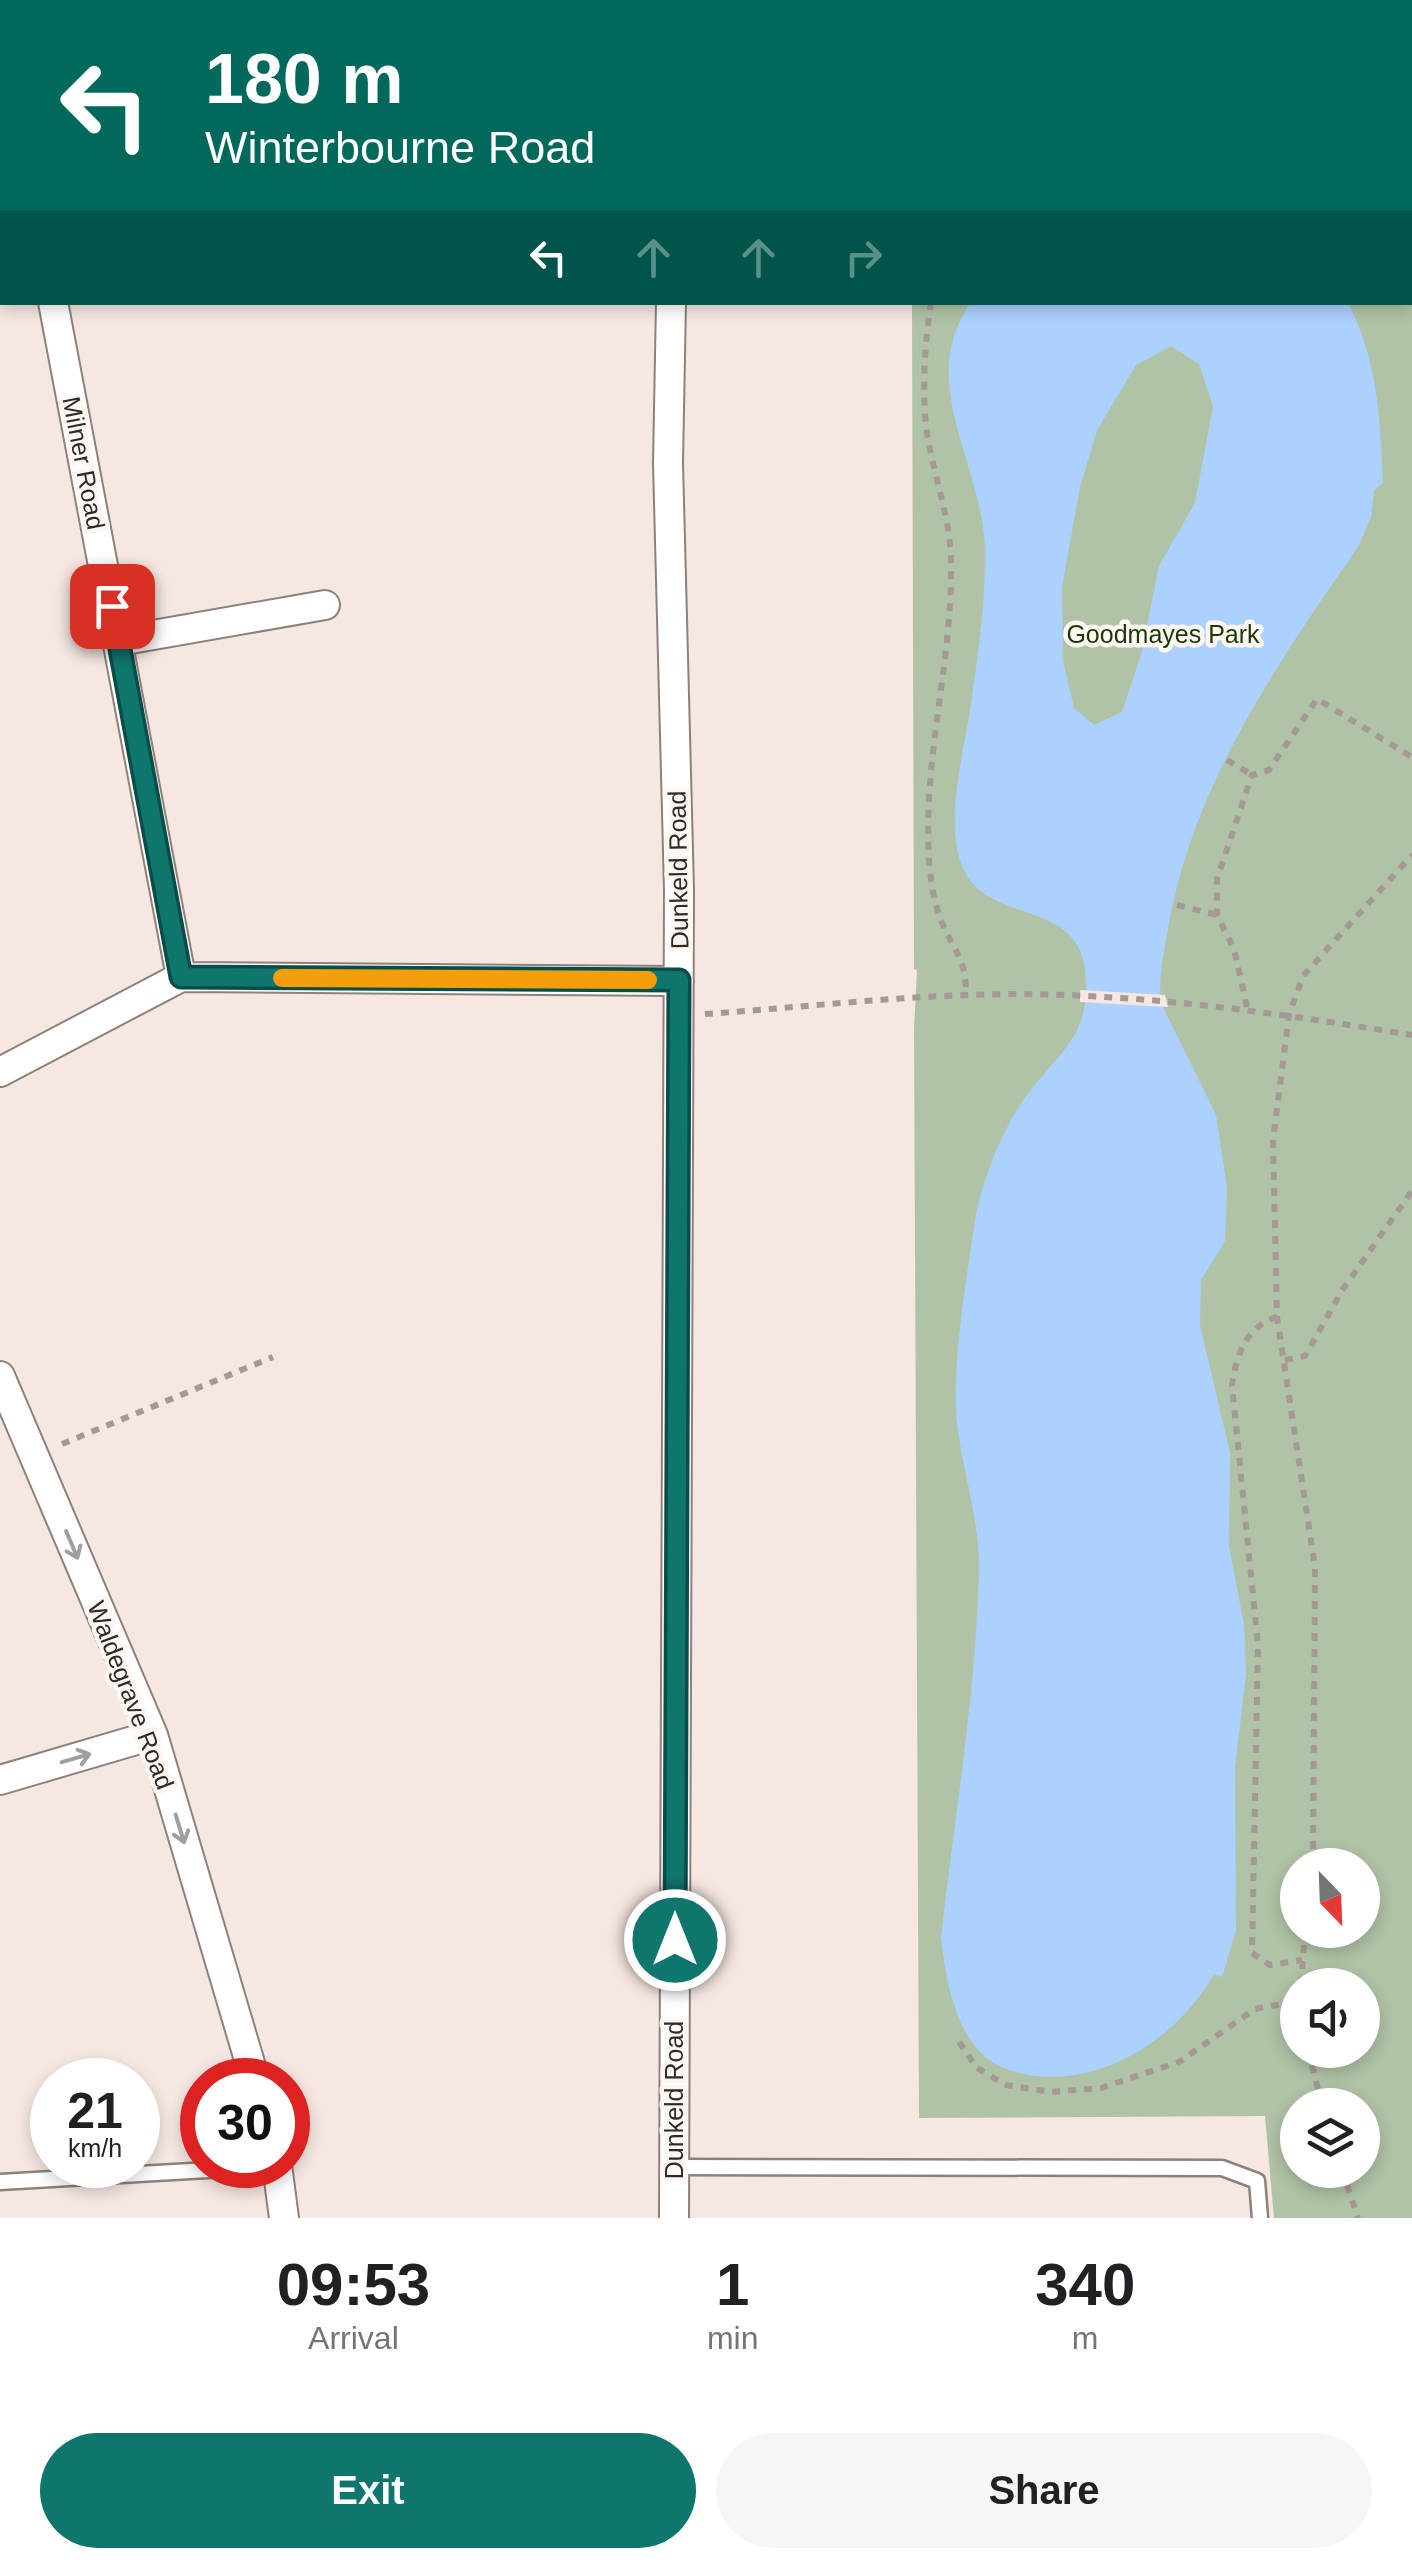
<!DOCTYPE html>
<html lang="en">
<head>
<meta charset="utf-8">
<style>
	body { margin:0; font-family:Arial,sans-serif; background:#f6f6f6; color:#202124; height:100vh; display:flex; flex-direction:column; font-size:38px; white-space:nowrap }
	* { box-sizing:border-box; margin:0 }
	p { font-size:32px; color:#757577 }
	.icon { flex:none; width:55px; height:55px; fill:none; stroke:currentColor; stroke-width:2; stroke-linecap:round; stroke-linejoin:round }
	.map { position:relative; height:2218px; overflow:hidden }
	.panel { display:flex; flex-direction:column; background:#fff; flex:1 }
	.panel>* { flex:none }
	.hud { position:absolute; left:0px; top:0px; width:1412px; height:305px; box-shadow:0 5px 15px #0003; background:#00695c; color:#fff; overflow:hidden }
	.needle { width:65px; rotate:157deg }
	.fabs { position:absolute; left:1280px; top:1848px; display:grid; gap:20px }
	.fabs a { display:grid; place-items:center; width:100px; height:100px; border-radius:50%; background:#fff; box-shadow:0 5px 15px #0003; font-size:50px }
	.speed { position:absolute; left:30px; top:2058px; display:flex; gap:20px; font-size:50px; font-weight:700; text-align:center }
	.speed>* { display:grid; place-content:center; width:130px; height:130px; border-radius:50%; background:#fff; box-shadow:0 5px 15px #0003; line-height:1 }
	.speed small { font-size:25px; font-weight:400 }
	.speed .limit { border:15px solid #d22; background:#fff; color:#111 }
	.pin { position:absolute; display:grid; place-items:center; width:85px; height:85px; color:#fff; margin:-42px; border-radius:20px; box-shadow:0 5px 15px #0006 }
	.me { position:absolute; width:110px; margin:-55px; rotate:0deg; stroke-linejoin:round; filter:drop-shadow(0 0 8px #0008) }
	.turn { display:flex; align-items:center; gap:35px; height:210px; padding:0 40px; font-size:45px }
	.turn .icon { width:130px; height:130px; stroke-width:2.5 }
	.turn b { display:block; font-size:70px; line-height:85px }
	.lanes { display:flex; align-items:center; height:95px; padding:0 40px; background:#0003; justify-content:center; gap:50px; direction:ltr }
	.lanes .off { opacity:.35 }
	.eta { display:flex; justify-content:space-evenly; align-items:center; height:170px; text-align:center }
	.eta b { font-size:60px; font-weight:600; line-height:70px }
	.action { display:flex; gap:20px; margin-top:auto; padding:20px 40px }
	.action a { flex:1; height:115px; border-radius:60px; background:#0f766e; color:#fff; font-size:40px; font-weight:600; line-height:115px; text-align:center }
	.action a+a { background:#f6f6f6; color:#202124 }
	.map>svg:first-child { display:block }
	.green { fill:#b0c3a6; fill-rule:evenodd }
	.water { fill:#acd1fe; fill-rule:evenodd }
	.pier { fill:#f7e7e1 }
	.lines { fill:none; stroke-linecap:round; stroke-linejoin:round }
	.service-casing { stroke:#8e807a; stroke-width:19 }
	.minor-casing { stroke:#8e807a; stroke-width:32 }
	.path { stroke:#a59995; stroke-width:6; stroke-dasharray:8 8; stroke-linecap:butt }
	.service { stroke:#fff; stroke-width:14 }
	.minor { stroke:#fff; stroke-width:28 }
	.oneway { stroke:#a19f9e }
	.route-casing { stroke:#0a4d48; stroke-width:25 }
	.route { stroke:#0f766e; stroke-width:18 }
	.slow { stroke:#f59e0b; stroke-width:18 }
	.labels { text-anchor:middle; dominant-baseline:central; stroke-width:9; stroke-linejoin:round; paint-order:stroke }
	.street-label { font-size:25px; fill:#2f2927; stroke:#fdf7f4 }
	.park-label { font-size:25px; fill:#1b3803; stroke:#fdf7f4 }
</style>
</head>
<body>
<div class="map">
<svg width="1412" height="2218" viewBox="0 0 1412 2218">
	<rect width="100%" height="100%" fill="#f7e7e1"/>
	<!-- green -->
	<path class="green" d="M911 0H1412V2218H1274L1265 2116 919 2118 914 1029 917 970 914 969 912 303 1410 302V2ZM1298 1865H1362V1930H1298ZM1298 1985H1362V2050H1298ZM1298 2105H1362V2170H1298Z"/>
	<!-- water -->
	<path class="water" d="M970 303H1348C1378 361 1380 418 1383 483L1374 490 1371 517 1358 547C1277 664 1193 784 1168 928 1164 953 1158 977 1161 1003L1216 1115 1227 1188 1225 1241 1201 1280 1200 1325 1230 1453 1229 1546 1244 1625 1246 1673 1235 1768 1236 1930 1222 1977 1214 1974C1178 2036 1110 2083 1036 2076 1017 2074 994 2067 980 2052 952 2021 946 1977 941 1937 955 1815 976 1692 979 1570 980 1521 962 1470 957 1422 951 1370 967 1274 975 1221 982 1180 1001 1133 1024 1099 1059 1050 1092 1039 1085 970 1078 900 989 924 964 870 942 825 966 745 972 697 979 648 986 597 985 548 982 462 916 384 970 303ZM1171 346 1199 364 1213 406 1195 503 1159 566 1141 655 1122 712 1094 725 1074 708 1063 661 1062 587 1080 487 1097 430 1136 365Z"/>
	<!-- pier -->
	<path class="pier" d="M1080 990 1165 995 1168 1007 1080 1002Z"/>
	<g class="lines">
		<!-- service casing -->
		<g class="service-casing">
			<path id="service" d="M674 2167 1222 2168 1257 2181 1260 2218
				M0 2182 277 2166"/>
		</g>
		<!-- minor casing -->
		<g class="minor-casing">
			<path id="minor" d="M0 285 2 284
				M53 302 181 977
				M671 302 668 463 679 890 674 2218
				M119 641 325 605
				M0 1072 181 977 679 981
				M0 1376 153 1735 255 2080
				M0 1780 153 1735
				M277 2165 284 2218"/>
		</g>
		<!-- path -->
		<path class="path" d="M1227 0 1232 2
			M938 2V0
			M1410 100 1412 101
			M1410 145H1412
			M931 302C925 342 922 384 926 425 931 470 950 513 951 560 953 659 923 757 929 857 930 879 934 905 943 925 956 954 966 959 966 995
			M1227 760 1252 775
			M1177 905 1217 915
			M1247 1007 1234 949 1217 915V879L1252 775 1269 770 1317 699 1412 757
			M705 1014C824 1006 944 990 1063 995 1181 999 1296 1016 1412 1035
			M1277 1317C1246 1326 1236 1356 1232 1385L1258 1646 1252 1953 1270 1965 1302 1960
			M1285 1360 1305 1356 1343 1289 1412 1191
			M62 1444 273 1357
			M1313 1865 1315 1567 1277 1317 1273 1140 1289 1015 1303 976 1412 855
			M1301 1985 1305 1930
			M959 2042 977 2068 1006 2085 1051 2092 1101 2088 1179 2062 1255 2009 1298 2001
			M1308 2050 1322 2105
			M1342 2170 1358 2218"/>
		<!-- service -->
		<use href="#service" class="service"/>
		<!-- minor -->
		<use href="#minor" class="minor"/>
	</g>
	<!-- one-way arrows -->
	<defs><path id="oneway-shaft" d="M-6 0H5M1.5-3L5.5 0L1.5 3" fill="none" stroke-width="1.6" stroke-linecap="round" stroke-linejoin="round" transform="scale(2.5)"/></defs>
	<g class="oneway">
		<use href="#oneway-shaft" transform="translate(72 1545) rotate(67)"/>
		<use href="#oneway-shaft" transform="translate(76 1758) rotate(-16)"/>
		<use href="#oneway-shaft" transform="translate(180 1829) rotate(73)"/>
	</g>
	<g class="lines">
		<!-- route casing -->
		<g class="route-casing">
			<path id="route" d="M112 606 181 977 679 980 675 1940"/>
		</g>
		<!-- route -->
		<use href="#route" class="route"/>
		<!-- slow -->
		<path class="slow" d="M282 978 648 980"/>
	</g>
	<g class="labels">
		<!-- street labels -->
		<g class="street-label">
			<text transform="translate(84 463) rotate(79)">Milner Road</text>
			<text transform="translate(678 870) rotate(-91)">Dunkeld Road</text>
			<text transform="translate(131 1695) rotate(69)">Waldegrave Road</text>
			<text transform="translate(674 2100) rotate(-90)">Dunkeld Road</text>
		</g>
		<!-- park labels -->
		<g class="park-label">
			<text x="1163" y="634">Goodmayes Park</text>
		</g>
	</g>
</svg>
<div class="fabs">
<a><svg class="needle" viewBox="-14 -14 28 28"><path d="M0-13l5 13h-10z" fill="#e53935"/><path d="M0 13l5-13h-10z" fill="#757577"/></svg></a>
<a><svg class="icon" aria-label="sound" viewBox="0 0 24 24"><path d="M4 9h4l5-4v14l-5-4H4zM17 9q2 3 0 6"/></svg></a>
<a><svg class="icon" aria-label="layers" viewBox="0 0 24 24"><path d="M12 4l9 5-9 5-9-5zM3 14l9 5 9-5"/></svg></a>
</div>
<div class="speed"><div>21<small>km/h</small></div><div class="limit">30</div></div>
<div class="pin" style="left:112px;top:606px;background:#d93025"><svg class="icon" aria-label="arrive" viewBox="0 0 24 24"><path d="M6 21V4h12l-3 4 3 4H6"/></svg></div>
<svg class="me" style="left:675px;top:1940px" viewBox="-20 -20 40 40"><circle r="17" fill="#0f766e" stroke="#fff" stroke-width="3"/><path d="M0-11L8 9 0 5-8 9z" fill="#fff"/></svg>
<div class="hud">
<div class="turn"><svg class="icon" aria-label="left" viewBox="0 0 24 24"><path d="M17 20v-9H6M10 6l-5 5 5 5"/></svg><div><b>180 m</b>Winterbourne Road</div></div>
<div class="lanes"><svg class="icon" aria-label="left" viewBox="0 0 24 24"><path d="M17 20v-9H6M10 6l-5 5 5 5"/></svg><svg class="icon off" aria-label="ahead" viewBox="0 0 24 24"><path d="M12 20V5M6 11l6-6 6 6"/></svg><svg class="icon off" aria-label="ahead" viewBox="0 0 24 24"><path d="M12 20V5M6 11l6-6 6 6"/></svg><svg class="icon off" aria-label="right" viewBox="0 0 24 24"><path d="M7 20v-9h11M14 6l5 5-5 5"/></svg></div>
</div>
</div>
<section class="panel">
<div class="eta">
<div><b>09:53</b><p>Arrival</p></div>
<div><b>1</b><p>min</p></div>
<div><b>340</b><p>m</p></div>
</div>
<div class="action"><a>Exit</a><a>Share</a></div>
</section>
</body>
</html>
